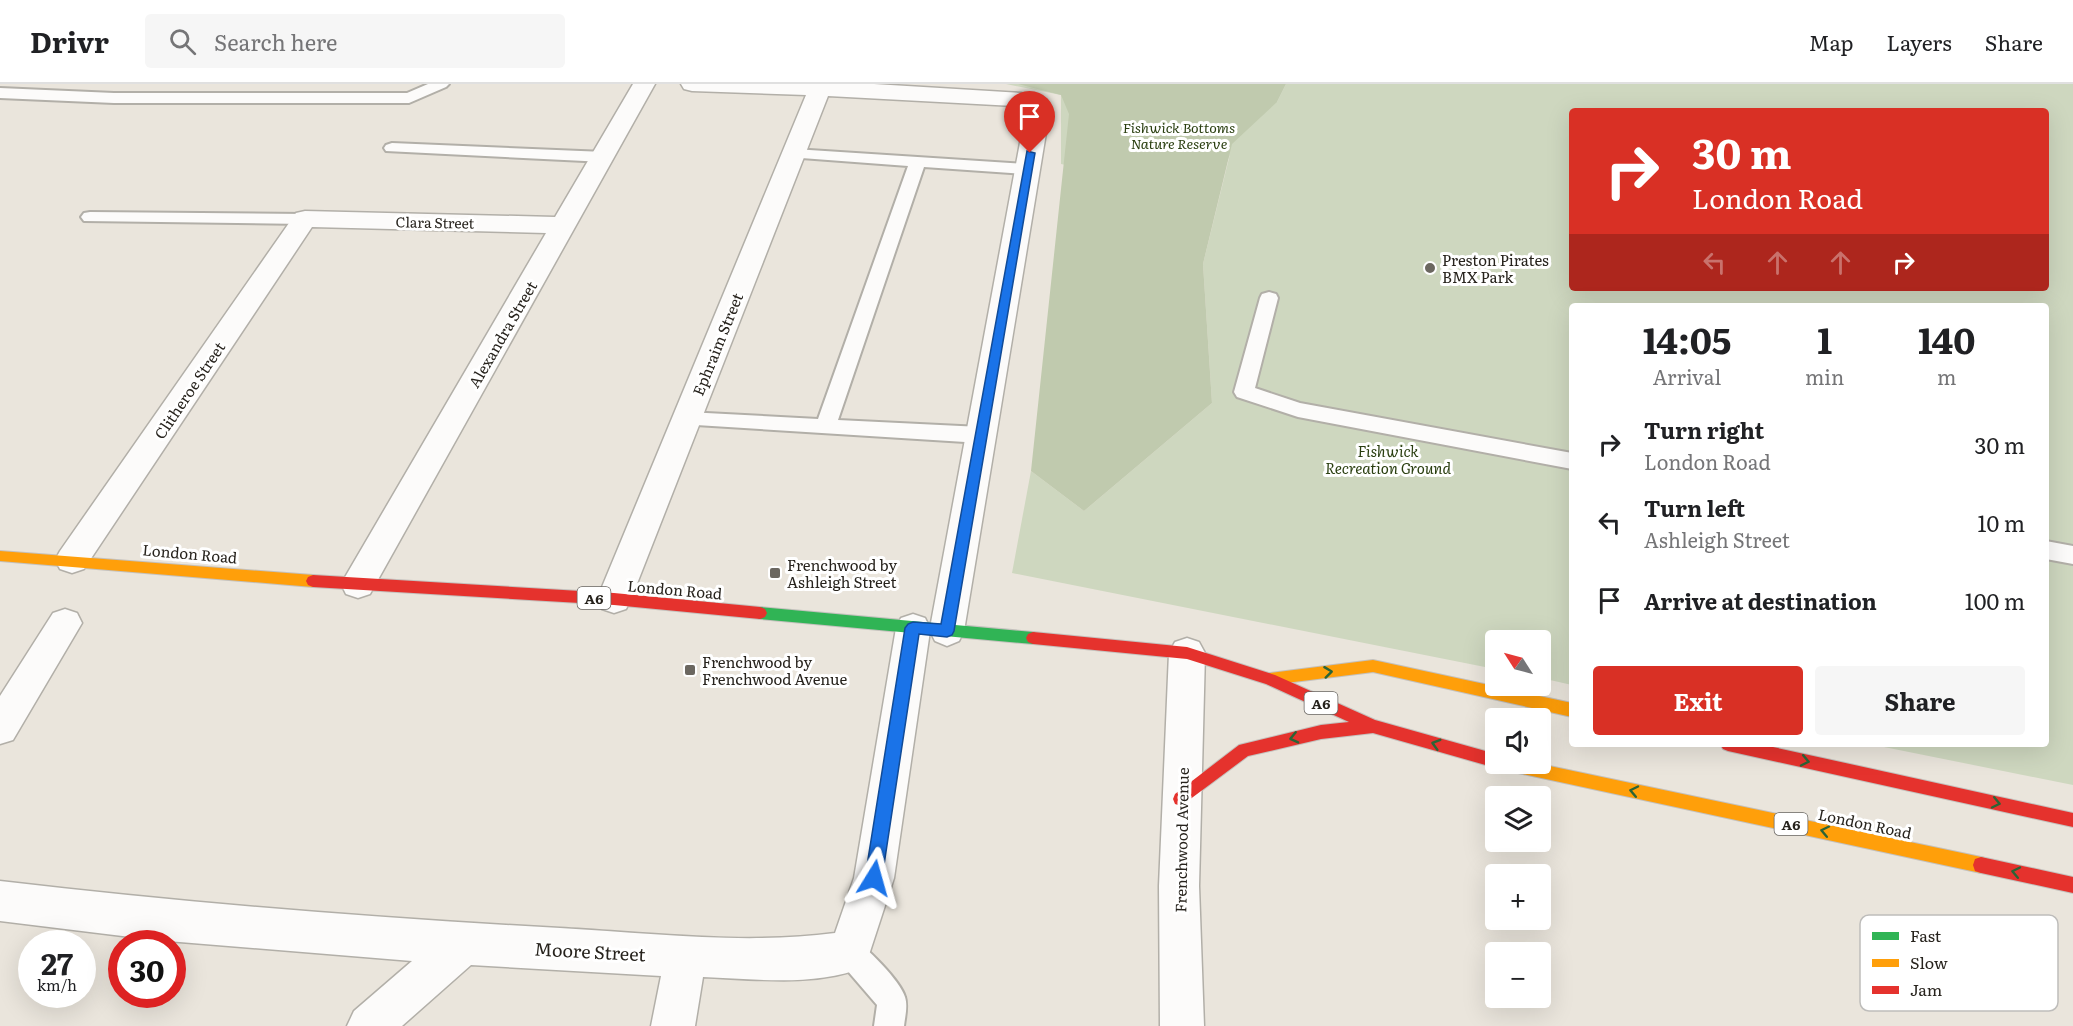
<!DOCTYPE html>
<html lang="en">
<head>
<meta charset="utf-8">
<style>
	body { margin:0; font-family:Literata,serif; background:#f6f6f6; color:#202124; height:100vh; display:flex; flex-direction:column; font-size:22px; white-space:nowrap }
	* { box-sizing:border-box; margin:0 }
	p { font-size:20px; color:#757577 }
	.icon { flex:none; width:33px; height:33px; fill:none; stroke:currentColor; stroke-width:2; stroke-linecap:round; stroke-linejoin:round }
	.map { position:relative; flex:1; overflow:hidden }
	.panel { position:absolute; left:1569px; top:219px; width:480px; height:444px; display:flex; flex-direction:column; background:#fff; border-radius:6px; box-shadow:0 6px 24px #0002 }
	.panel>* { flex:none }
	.hud { position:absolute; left:1569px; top:24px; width:480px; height:183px; border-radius:6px; box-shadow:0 6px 24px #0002; background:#d93025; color:#fff; overflow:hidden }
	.needle { width:39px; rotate:306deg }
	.buttons { position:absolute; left:1485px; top:546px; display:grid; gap:12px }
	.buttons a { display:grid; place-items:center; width:66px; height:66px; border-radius:6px; background:#fff; box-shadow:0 6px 24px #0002; font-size:30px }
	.speed { position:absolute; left:18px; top:846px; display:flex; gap:12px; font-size:30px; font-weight:700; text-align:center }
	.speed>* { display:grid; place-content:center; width:78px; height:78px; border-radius:50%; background:#fff; box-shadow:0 6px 24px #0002; line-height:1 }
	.speed small { font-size:15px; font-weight:400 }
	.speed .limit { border:9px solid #d22; background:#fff; color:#111 }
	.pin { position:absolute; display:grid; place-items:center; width:51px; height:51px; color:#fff; margin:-62px -26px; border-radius:50% 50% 50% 0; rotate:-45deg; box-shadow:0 0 6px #0007 }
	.pin .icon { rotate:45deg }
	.me { position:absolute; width:66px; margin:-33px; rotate:8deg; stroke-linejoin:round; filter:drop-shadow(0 0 4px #0008) }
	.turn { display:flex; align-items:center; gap:21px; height:126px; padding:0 24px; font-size:27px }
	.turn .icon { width:78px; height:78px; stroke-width:2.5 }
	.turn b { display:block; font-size:42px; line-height:51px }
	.lanes { display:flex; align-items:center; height:57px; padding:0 24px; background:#0003; justify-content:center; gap:30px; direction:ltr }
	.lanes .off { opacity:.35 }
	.eta { display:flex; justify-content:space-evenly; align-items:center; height:102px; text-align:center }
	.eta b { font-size:36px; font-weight:700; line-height:42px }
	.cta { display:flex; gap:12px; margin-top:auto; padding:12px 24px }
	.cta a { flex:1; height:69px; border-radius:6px; background:#d93025; color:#fff; font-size:24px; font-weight:700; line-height:69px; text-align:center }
	.cta a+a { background:#f6f6f6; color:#202124 }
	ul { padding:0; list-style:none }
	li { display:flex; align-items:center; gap:18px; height:78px; padding:0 24px }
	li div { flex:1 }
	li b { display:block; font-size:22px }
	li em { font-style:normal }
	header { display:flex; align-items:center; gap:36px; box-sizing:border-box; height:84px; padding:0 30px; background:#fff; border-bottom:2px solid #e0e0e0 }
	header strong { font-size:28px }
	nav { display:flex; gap:33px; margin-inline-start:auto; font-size:21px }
	.search { width:420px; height:54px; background:#f6f6f6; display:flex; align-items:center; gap:15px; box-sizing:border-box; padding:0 21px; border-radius:6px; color:#757577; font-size:22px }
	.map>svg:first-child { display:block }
	.green { fill:#ced7bf; fill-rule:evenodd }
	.forest { fill:#c0caae }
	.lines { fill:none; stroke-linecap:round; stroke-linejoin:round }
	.lane-casing { stroke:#b2afa8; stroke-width:4 }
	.street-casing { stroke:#b2afa8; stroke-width:3 }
	.fast-casing { stroke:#c4c1bd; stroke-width:2 }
	.slow-casing { stroke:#c4c1bd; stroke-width:2 }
	.jam-casing { stroke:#c4c1bd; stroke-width:2 }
	.lane { fill:#fcfbfa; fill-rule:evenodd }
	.street { fill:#fcfbfa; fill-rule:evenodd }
	.fast { fill:#30b455; fill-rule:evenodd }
	.slow { fill:#ff9f0a; fill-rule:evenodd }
	.jam { fill:#e5322d; fill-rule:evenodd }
	.oneway { stroke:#2b6436 }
	.route { fill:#1a73e8; stroke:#114b97; stroke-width:1.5 }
	.poi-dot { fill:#6b6760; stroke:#fff; stroke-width:2 }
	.labels { text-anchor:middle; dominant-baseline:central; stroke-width:6; stroke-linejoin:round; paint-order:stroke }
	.far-park-label { font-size:14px; font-style:italic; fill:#293e0f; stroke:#fff }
	.far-street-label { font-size:14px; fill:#27231d; stroke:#fff }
	.shield { fill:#fff; stroke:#686561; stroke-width:1.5 }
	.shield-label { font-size:14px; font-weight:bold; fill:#27231d }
	.poi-label { font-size:15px; fill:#27231d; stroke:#fff; text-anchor:start }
	.street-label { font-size:15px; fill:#27231d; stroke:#fff }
	.park-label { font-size:15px; font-style:italic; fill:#293e0f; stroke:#fff }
	.near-street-label { font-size:18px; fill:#27231d; stroke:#fff }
	.key { fill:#fff; stroke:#bebdbb; stroke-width:1.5 }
	.key-label { font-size:16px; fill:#27231d }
</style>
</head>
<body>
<header>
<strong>Drivr</strong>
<div class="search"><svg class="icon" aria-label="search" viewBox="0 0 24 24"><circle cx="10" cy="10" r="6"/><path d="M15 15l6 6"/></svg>Search here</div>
<nav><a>Map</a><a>Layers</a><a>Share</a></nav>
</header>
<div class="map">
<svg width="2073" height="942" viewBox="0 0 2073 942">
	<rect width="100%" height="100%" fill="#eae5dc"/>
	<!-- green -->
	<path class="green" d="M1006 0H1253L1277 18 1286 0H2073V701L1869 660H2046V222H1572V601L1541 594 1540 556H1496L1495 585 1012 489 1031 387 1084 427 1212 319 1203 180 1230 70 1215 111 1061 80V11ZM1572 27H2046V204H1572Z"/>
	<!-- forest -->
	<path class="forest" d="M1018 0H1286L1277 18 1232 60 1203 180 1212 319 1084 427 1031 387 1069 30 1061 11Z"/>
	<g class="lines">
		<!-- lane casing -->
		<g class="lane-casing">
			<path id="lane" d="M428 0H449L446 3 409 19H114L0 14V4L114 9H407Z
				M392 59 605 68 613 73 605 78 386 67 384 64 386 61Z
				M794 65 1027 80 1035 85 1027 90 924 83 838 336 981 343 988 346 991 351 988 356 981 359 680 340 677 335 680 330 687 328 818 335 908 82 788 73 786 70 788 67Z
				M90 128 305 130 311 131 314 135 311 139 305 140 84 137 81 133 84 129Z
				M1269 208 1276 210 1278 214 1255 304 1300 319 1572 369V385L1298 333 1237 313 1234 308 1260 214 1262 210Z
				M2046 457 2073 462V480L2046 475Z
				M850 854C865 860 901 898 905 913 908 922 905 933 904 942H874L877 921 840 878 836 868 840 858Z"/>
		</g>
		<!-- street casing -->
		<g class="street-casing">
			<path id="street" d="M633 0H655L370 510 358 514 346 510 341 500 546 149 312 143 84 485 72 489 60 485 55 476 60 467 296 129 305 127 555 133Z
				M681 0H874L1021 9 1029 11 1048 37 964 547 959 557 947 562 935 557 930 547 894 794 865 883C815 903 756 895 703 893L695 942H651L661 892 471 881 402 942H347L354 927 412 877 155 856 0 837V797C186 819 373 834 560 844 651 849 745 861 835 849L854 794 896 544 901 534 913 530 925 534 930 544 1024 37 1014 22 828 12 631 515 626 525 614 529 602 525 597 515 806 11 692 7 684 5Z
				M65 525 77 529 82 539 13 656 0 660V612L53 529Z
				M1187 554 1199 558 1205 569 1199 802 1204 942H1160L1159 802 1169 569 1175 558Z"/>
		</g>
		<!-- fast casing -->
		<g class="fast-casing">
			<path id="fast" d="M760 523 1033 548 1038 550 1040 554 1038 558 1033 560 760 535 755 533 753 529 755 525Z"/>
		</g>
		<!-- slow casing -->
		<g class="slow-casing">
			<path id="slow" d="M0 467 313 491 318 493 320 497 318 501 313 503 0 477Z
				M1373 576 1572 619V633L1373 588 1270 601 1265 599 1263 595 1265 591 1270 589Z
				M1502 680H1540L1981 773 1987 775 1989 781 1987 787 1981 789 1509 687 1504 685Z"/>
		</g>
		<!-- jam casing -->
		<g class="jam-casing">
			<path id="jam" d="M313 491 614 509 760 523 765 525 767 529 765 533 760 535 614 521 313 503 308 501 306 497 308 493Z
				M1033 548 1187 563 1275 591 1375 636 1496 670V680H1503L1496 684 1373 649 1321 655 1248 672 1181 722 1175 720 1173 715 1175 710 1239 661 1321 641 1349 638 1266 600 1187 575 1033 560 1028 558 1026 554 1028 550Z
				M1720 660H1759L2073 729V743L1728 667 1723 665Z
				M1981 773 2073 793V809L1981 789 1975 787 1973 781 1975 775Z"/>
		</g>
		<!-- lane -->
		<use href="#lane" class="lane"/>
		<!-- street -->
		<use href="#street" class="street"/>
		<!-- fast -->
		<use href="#fast" class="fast"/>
		<!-- slow -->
		<use href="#slow" class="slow"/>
		<!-- jam -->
		<use href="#jam" class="jam"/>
	</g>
	<!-- one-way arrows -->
	<defs><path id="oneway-chevron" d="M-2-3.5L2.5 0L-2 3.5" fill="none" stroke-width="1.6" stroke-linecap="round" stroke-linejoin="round" transform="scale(1.5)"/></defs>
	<g class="oneway">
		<use href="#oneway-chevron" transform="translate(1328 588) rotate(-7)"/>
		<use href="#oneway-chevron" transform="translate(1294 654) rotate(167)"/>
		<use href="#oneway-chevron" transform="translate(1436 660) rotate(-164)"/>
		<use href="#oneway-chevron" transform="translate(1805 677) rotate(12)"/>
		<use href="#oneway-chevron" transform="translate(1634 707) rotate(-168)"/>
		<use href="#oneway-chevron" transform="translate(1996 719) rotate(12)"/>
		<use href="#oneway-chevron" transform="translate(1825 747) rotate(-168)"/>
		<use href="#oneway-chevron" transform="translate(2016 788) rotate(-168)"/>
	</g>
	<!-- route -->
	<path class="route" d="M1027 67 1035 69 954 547 952 551 947 553 919 550 882 794 880 800 874 802 868 800 865 794 905 544 908 540 913 538 941 540Z"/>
	<!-- markers -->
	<g class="poi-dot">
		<circle cx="1430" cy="184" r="6"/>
		<rect x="769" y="483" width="12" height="12" rx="3"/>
		<rect x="684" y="580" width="12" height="12" rx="3"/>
	</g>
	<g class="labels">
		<!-- far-park labels -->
		<g class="far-park-label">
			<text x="1179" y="43">Fishwick Bottoms<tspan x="1179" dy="16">Nature Reserve</tspan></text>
		</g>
		<!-- far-street labels -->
		<g class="far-street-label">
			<text transform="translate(435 138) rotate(1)">Clara Street</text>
		</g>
		<!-- shield labels -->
		<g class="shield">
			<rect x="577.5" y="503" width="33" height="22" rx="4.5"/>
			<rect x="1304.5" y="608" width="33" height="22" rx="4.5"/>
			<rect x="1774.5" y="729" width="33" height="22" rx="4.5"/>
		</g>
		<g class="shield-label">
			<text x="594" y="514">A6</text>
			<text x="1321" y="619">A6</text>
			<text x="1791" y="740">A6</text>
		</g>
		<!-- poi labels -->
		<g class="poi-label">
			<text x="1442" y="175">Preston Pirates<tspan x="1442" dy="17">BMX Park</tspan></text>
			<text x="787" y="480">Frenchwood by<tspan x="787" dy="17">Ashleigh Street</tspan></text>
			<text x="702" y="577">Frenchwood by<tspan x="702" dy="17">Frenchwood Avenue</tspan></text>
		</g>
		<!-- street labels -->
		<g class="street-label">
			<text transform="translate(502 250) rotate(-60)">Alexandra Street</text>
			<text transform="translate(717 260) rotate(-68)">Ephraim Street</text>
			<text transform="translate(189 306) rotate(-56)">Clitheroe Street</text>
			<text transform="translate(190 469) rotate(5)">London Road</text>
			<text transform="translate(675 505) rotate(5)">London Road</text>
			<text transform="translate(1865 739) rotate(12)">London Road</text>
			<text transform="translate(1181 756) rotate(-89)">Frenchwood Avenue</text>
		</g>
		<!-- park labels -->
		<g class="park-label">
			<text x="1388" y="366">Fishwick<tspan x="1388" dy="17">Recreation Ground</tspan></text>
		</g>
		<!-- near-street labels -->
		<g class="near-street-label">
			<text transform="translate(590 867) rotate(3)">Moore Street</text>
		</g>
	</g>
	<!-- legend -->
	<rect x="1860" y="831" width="198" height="96" rx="9" class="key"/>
	<rect x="1872" y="848" width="27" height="8" fill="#30b455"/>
	<rect x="1872" y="875" width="27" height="8" fill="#ff9f0a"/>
	<rect x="1872" y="902" width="27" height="8" fill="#e5322d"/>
	<g class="key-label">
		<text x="1910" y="858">Fast</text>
		<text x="1910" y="885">Slow</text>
		<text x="1910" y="912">Jam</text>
	</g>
</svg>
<div class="buttons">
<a><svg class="needle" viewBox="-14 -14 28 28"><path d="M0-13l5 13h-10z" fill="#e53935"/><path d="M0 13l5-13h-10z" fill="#757577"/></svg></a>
<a><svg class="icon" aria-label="sound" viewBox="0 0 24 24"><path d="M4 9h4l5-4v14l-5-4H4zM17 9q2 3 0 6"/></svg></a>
<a><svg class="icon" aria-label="layers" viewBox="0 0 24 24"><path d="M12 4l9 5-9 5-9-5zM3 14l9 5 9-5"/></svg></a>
<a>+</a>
<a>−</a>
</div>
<div class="speed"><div>27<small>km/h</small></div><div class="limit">30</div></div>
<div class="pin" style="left:1030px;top:69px;background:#d93025"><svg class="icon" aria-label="arrive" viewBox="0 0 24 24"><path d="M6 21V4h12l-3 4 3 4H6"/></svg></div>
<svg class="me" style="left:874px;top:794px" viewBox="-20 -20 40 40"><path d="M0-17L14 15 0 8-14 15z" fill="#1a73e8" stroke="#fff" stroke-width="4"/></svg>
<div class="hud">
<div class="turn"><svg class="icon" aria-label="right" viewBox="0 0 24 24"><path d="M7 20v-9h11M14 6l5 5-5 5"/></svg><div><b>30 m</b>London Road</div></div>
<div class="lanes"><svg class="icon off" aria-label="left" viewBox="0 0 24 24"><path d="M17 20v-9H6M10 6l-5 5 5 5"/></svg><svg class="icon off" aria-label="ahead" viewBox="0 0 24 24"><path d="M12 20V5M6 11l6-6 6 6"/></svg><svg class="icon off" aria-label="ahead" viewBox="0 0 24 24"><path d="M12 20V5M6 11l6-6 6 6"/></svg><svg class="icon" aria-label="right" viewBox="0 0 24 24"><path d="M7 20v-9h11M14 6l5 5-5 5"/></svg></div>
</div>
<section class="panel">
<div class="eta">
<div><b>14:05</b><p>Arrival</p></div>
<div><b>1</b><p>min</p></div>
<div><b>140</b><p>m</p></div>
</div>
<ul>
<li><svg class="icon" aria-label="right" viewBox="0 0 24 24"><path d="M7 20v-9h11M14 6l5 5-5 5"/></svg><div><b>Turn right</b><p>London Road</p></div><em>30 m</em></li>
<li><svg class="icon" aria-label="left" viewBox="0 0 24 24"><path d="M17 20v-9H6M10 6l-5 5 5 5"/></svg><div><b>Turn left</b><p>Ashleigh Street</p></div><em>10 m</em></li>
<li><svg class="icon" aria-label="arrive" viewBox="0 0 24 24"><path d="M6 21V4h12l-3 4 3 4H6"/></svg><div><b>Arrive at destination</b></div><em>100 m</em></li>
</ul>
<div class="cta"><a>Exit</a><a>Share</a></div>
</section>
</div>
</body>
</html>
